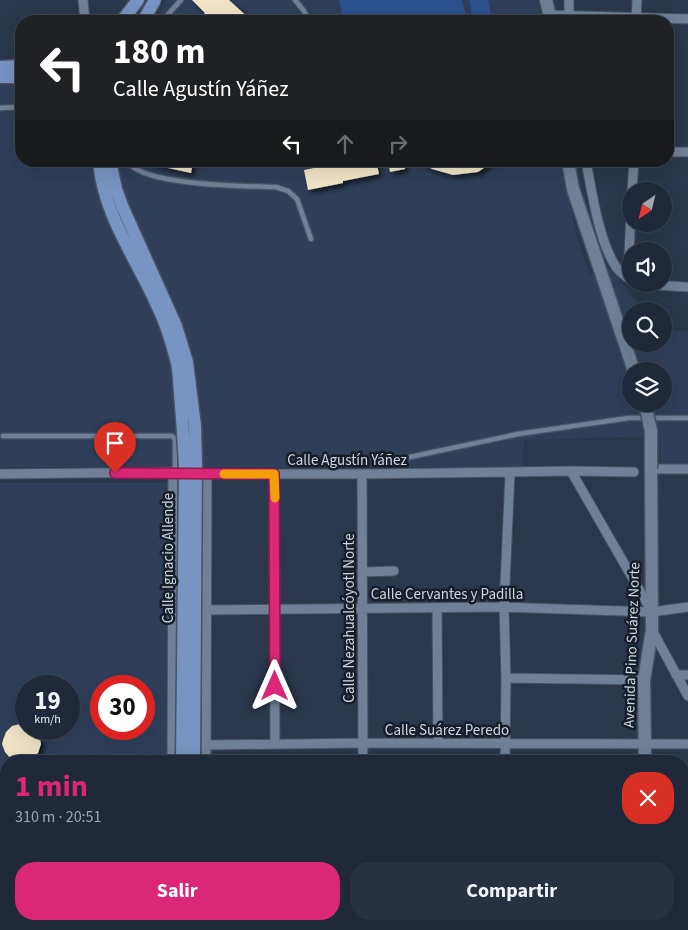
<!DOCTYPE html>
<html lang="es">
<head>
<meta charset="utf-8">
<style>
	body { margin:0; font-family:"Source Sans 3",sans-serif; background:#283141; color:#f1f3f6; height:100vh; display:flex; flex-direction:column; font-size:19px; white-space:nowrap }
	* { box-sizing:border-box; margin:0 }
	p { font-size:16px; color:#a2a6ae }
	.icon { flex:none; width:28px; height:28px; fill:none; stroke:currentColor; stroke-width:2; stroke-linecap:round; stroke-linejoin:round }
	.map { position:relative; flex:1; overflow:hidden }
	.sheet { position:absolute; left:0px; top:755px; width:689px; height:175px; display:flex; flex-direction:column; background:#202939; border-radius:20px 20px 0 0; box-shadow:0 5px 20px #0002,0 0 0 1px #3d4553 }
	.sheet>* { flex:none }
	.top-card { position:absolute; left:15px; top:15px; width:659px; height:152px; border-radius:20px; box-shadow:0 5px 20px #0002,0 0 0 1px #3d4553; background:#202124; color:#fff; overflow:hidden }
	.needle { width:32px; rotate:215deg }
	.buttons { position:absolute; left:622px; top:182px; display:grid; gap:10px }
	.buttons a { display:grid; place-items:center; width:50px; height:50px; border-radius:50%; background:#202939; box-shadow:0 5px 20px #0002,0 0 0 1px #3d4553; font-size:25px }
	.speed { position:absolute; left:15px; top:675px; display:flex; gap:10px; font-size:25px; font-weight:700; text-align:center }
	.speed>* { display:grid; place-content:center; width:65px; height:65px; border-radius:50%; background:#202939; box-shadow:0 5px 20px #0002,0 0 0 1px #3d4553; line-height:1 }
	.speed small { font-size:12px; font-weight:400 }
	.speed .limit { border:8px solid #d22; background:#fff; color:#111 }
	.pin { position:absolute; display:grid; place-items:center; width:42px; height:42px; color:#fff; margin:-51px -21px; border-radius:50% 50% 50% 0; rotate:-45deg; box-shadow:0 0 5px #0007 }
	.pin .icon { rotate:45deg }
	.me { position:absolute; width:55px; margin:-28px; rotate:0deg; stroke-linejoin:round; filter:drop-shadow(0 0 4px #0008) }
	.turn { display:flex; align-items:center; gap:18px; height:105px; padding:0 15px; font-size:22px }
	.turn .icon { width:65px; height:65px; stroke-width:2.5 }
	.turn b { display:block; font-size:35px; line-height:42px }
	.lanes { display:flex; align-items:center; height:48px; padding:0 15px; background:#0003; justify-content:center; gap:25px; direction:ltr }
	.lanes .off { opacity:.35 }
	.round { display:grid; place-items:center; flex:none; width:52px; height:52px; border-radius:20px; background:#283141 }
	.overview { display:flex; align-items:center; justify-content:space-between; height:85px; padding:0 15px }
	h1 { font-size:30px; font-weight:700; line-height:38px; color:#db2777 }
	.button { display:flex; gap:10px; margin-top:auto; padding:10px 15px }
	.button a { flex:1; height:58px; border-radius:20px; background:#db2777; color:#fff; font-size:20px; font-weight:700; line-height:58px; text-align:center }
	.button a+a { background:#283141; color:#f1f3f6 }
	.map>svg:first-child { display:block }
	.built { fill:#2f3f5a; fill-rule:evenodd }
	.green { fill:#2c518e }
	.building { fill:#efe4c6; filter:url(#shadow) }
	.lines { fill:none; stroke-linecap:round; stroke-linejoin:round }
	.lane-casing { stroke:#475263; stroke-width:7 }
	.street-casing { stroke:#475263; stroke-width:11 }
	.secondary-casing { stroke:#475263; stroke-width:15 }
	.primary-casing { stroke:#475263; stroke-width:15 }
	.lane { stroke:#708098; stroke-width:4.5 }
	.street { stroke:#708098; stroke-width:9 }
	.secondary { stroke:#708098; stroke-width:12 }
	.primary { stroke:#7794c2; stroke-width:12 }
	.secondary-bridge-casing { stroke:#475263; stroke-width:15; stroke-linecap:butt }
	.primary-bridge-casing { stroke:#475263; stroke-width:15; stroke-linecap:butt }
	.secondary-bridge { stroke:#708098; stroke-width:12 }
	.primary-bridge { stroke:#7794c2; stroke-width:12 }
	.route-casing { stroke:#8e194d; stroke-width:12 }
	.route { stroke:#db2777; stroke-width:9 }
	.slow { stroke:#f59e0b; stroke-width:9 }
	.labels { text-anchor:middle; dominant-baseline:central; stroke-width:5; stroke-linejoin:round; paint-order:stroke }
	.street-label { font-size:15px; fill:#ced6e3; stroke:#181e28 }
</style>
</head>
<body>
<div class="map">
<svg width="688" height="930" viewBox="0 0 688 930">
	<defs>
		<filter id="shadow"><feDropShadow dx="3.5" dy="3.5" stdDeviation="2.5" flood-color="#0009"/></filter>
	</defs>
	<rect width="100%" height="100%" fill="#2a374c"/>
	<!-- built -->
	<path class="built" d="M167 0H538L542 21H153Z
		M0 85H21V161H562L565 183 577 238 590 275 611 268 642 309H669V331H688V464H661L660 436 524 440 523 467H0ZM631 311H664V344H631ZM631 371H664V404H631Z
		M0 483H168V761H6V924H168V930H0ZM26 686H69V729H26ZM101 686H144V729H101Z"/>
	<!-- green -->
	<path class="green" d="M339 0H462L467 21H344Z
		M469 0H488L492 21H473Z"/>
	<!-- building -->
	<path class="building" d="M192 0H229L252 21H197L205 13Z
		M150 161H193L191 173 150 164Z
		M362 161H376L379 174 343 181V183L308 190 304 170 339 163V166Z
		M388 161H404L405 169 390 172Z
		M419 161H494L478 172 453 175 432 169Z
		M20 724H26V729H34L39 734 41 744 38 753 34 757 26 761H17L11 759 5 752 2 744 3 740 6 732 12 726Z
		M6 823V866L0 855V832Z"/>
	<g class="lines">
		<!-- lane casing -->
		<g class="lane-casing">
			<path id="lane" d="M295 0 304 11 309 21
				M162 21 181 0
				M0 108 21 107
				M128 161C139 186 249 186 276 187L288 191 297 199 311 239
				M3 436H172L175 439V472
				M410 457 518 434 629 418H688"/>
		</g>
		<!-- street casing -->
		<g class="street-casing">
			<path id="street" d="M83 0 85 21
				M550 15 688 19
				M569 16V0
				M636 21 637 0
				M668 152H688
				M586 161C592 193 599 241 616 267 620 272 626 277 631 280
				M632 191 634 161
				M628 278 631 212
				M638 284 688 287
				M651 469H688
				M571 471 652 612
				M0 474 175 472 207 474H362L571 471 634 472
				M274 474 275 744
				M362 474 363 761
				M362 572 394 571
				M437 608 438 743
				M206 610 504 607 652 612 688 607
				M652 630 688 696
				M676 675H688
				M506 678 644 680
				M206 745 363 743 688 744
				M172 761 173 472
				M206 761 207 474
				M505 761 506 678 504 607 510 473
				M682 808H688
				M682 879H688
				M362 930V924
				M502 930V924"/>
		</g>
		<!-- secondary casing -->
		<g class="secondary-casing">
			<path id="secondary" d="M546 0 551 21
				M568 161 573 189 634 371
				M645 761 644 680 652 630 651 469
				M645 930V924"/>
		</g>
		<!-- primary casing -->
		<g class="primary-casing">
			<path id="primary" d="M122 21 138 0
				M0 67 21 66
				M0 77H21
				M177 924V930
				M201 924V930"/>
		</g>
		<!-- lane -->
		<use href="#lane" class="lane"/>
		<!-- street -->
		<use href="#street" class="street"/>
		<!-- secondary -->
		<use href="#secondary" class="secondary"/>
		<!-- primary -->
		<use href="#primary" class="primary"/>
		<!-- secondary-bridge casing -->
		<g class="secondary-bridge-casing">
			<path id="secondary-bridge" d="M645 404 651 431V469"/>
		</g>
		<!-- primary-bridge casing -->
		<g class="primary-bridge-casing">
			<path id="primary-bridge" d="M143 21 155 0
				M99 161C103 214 136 258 157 305 166 323 172 343 177 363 179 372 179 383 180 393 182 418 184 444 185 469L182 761
				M110 161 116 189 123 208 176 326 187 362 195 426 196 465 194 761"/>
		</g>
		<!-- secondary-bridge -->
		<use href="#secondary-bridge" class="secondary-bridge"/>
		<!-- primary-bridge -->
		<use href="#primary-bridge" class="primary-bridge"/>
	</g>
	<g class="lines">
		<!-- route casing -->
		<g class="route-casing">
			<path id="route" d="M115 473 274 474 275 686"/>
		</g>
		<!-- route -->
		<use href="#route" class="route"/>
		<!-- slow -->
		<path class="slow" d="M224 474H274L275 498"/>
	</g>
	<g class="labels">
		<!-- street labels -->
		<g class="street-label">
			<text x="347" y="460">Calle Agustín Yáñez</text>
			<text transform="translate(168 558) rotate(-90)">Calle Ignacio Allende</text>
			<text x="447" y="594">Calle Cervantes y Padilla</text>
			<text transform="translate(349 618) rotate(-90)">Calle Nezahualcóyotl Norte</text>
			<text transform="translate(632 645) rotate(-88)">Avenida Pino Suárez Norte</text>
			<text x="447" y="730">Calle Suárez Peredo</text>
		</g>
	</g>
</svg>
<div class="buttons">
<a><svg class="needle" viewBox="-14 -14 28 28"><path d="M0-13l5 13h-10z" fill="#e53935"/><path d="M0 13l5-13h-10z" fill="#a2a6ae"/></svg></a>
<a><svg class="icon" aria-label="sound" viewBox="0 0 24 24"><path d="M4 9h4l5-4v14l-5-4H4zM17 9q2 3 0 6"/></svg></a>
<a><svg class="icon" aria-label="search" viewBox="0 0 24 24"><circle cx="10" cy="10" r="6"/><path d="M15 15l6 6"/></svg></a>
<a><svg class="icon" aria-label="layers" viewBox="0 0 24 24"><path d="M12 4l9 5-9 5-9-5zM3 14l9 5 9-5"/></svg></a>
</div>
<div class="speed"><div>19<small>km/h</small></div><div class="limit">30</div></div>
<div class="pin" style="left:115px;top:473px;background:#d93025"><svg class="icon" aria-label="arrive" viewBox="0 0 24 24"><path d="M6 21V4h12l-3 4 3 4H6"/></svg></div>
<svg class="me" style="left:275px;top:686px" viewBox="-20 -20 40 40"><path d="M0-17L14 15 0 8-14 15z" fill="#db2777" stroke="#fff" stroke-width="4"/></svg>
<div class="top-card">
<div class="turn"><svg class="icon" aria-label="left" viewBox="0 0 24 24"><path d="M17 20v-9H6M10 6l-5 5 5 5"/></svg><div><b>180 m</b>Calle Agustín Yáñez</div></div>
<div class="lanes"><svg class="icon" aria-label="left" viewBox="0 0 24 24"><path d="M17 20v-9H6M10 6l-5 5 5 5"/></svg><svg class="icon off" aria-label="ahead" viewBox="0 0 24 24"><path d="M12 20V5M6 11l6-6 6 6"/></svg><svg class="icon off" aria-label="right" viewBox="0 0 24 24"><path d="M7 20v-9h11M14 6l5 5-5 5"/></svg></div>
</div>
<section class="sheet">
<div class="overview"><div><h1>1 min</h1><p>310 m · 20:51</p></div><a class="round" style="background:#d93025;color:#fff"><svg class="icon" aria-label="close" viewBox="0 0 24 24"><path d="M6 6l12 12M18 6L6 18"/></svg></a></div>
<div class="button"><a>Salir</a><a>Compartir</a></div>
</section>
</div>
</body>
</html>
